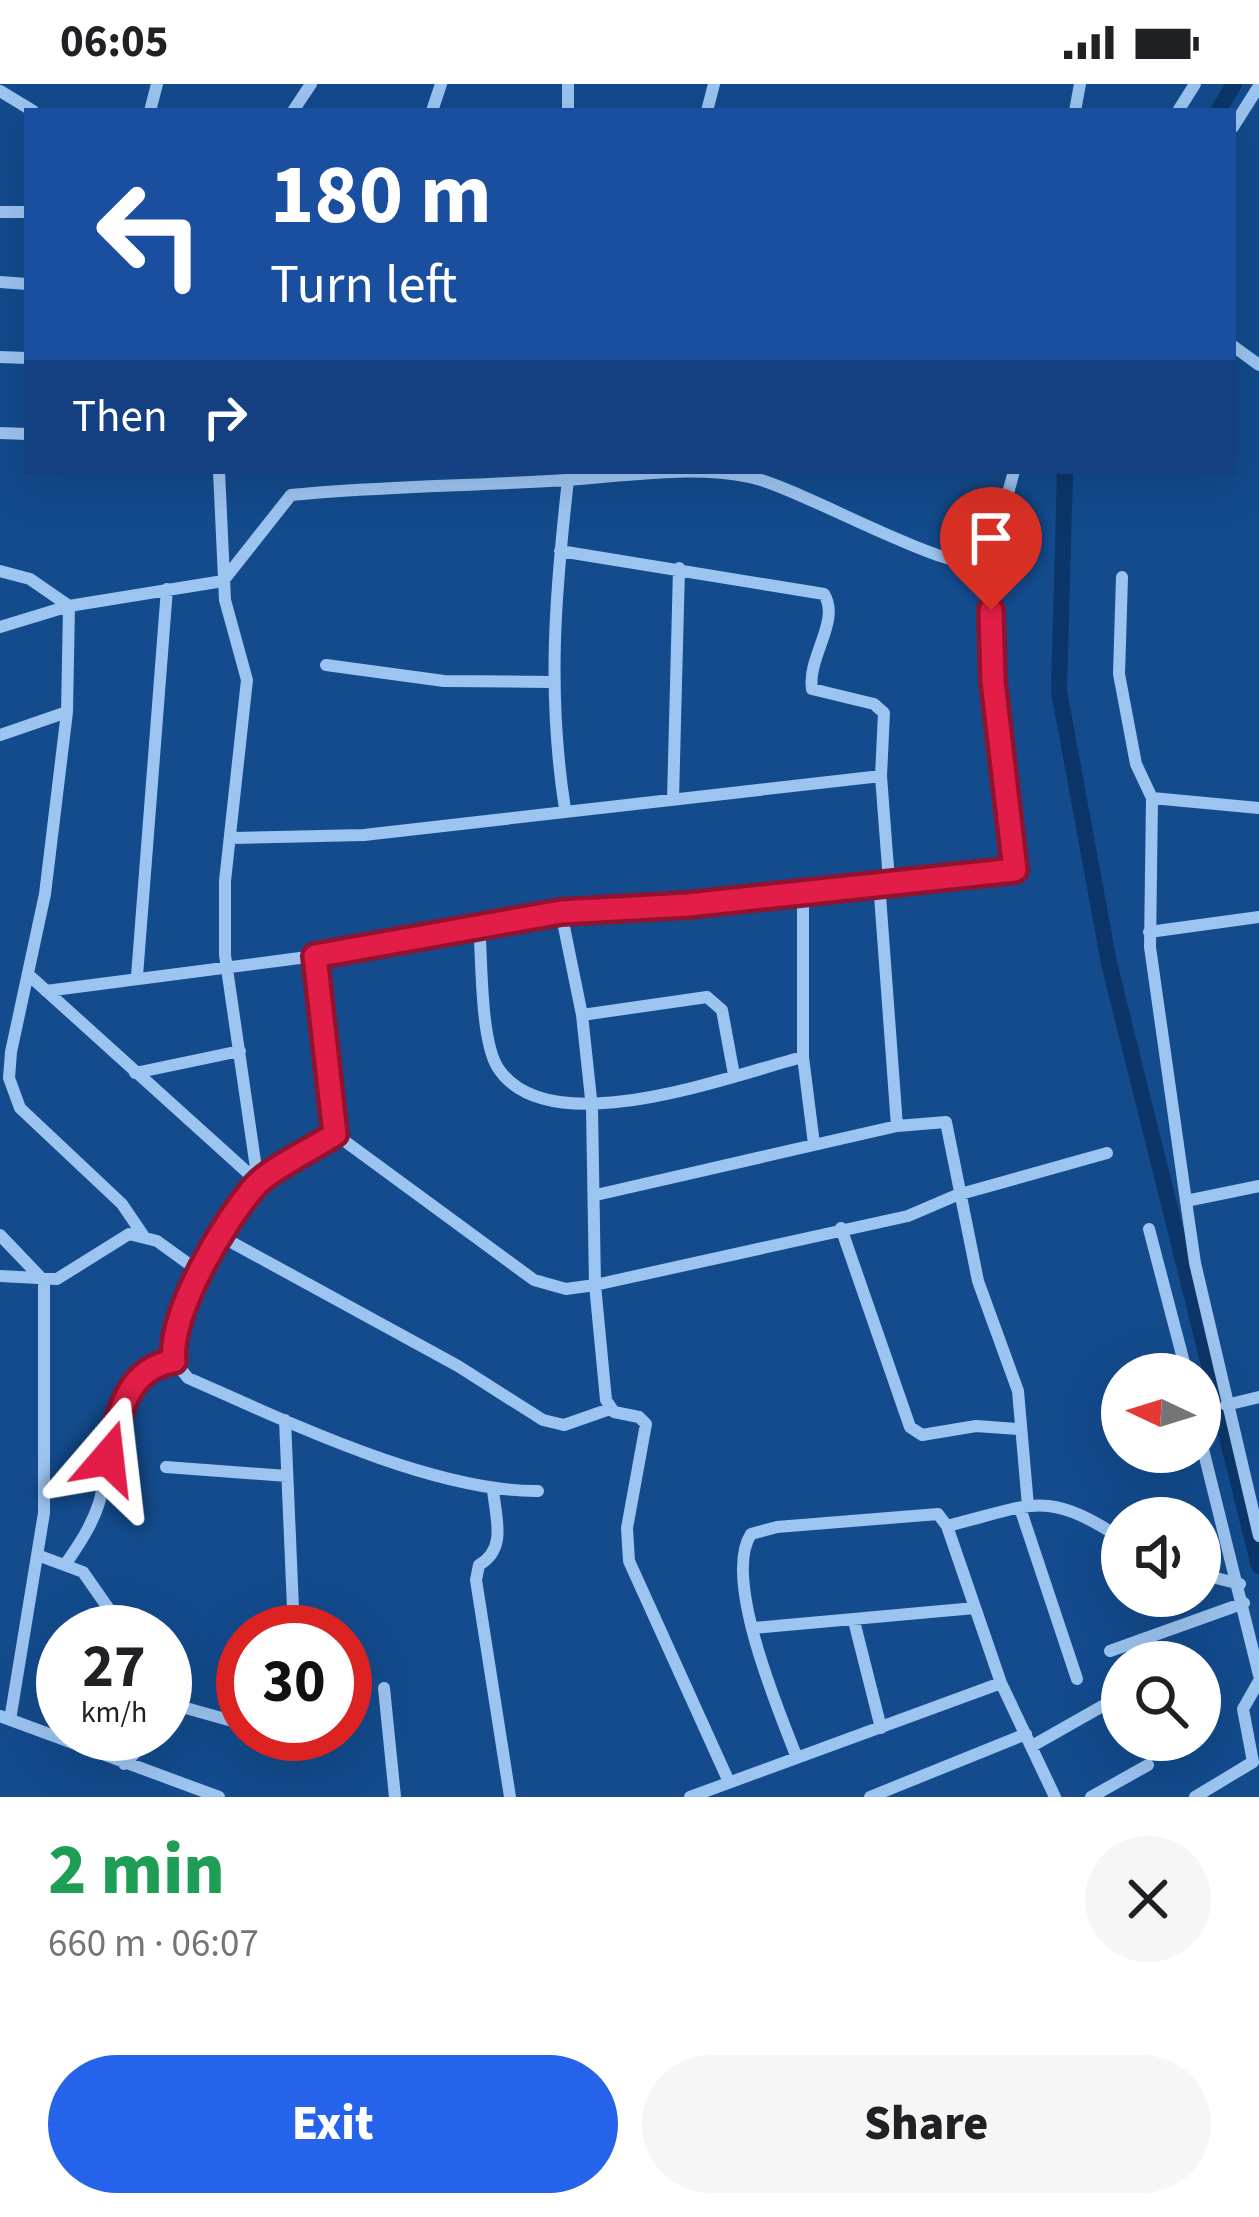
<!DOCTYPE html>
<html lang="en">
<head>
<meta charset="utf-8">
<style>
	body { margin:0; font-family:"Source Sans 3",sans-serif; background:#f6f6f6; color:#202124; height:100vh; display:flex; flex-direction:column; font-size:45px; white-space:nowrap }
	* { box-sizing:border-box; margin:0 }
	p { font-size:39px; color:#757577 }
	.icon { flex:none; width:66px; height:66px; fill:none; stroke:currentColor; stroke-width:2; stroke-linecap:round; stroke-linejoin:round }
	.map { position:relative; height:1713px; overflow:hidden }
	.details { display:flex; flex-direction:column; background:#fff; flex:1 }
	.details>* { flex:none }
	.guide { position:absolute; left:24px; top:24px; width:1212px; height:366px; border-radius:0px; box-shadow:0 12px 48px #0002; background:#1a4fa0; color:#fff; overflow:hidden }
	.needle { width:78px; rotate:274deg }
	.tools { position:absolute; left:1101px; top:1269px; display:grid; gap:24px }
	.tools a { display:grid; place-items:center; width:120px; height:120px; border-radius:50%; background:#fff; box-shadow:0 12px 48px #0002; font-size:60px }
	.speed { position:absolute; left:36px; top:1521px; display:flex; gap:24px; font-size:60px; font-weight:700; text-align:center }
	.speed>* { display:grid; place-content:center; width:156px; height:156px; border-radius:50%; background:#fff; box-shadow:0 12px 48px #0002; line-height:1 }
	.speed small { font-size:30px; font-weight:400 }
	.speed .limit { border:18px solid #d22; background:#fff; color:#111 }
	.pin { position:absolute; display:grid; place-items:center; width:102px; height:102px; color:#fff; margin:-123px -51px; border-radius:50% 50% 50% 0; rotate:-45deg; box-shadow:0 0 12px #0007 }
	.pin .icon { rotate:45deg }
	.me { position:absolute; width:132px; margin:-66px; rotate:17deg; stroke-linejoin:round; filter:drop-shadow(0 0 9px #0008) }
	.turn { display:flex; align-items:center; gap:42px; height:252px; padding:0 48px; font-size:54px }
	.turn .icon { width:156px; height:156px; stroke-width:2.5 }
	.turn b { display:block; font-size:84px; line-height:102px }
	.then { display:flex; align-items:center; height:114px; padding:0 48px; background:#0003; gap:24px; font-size:45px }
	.round { display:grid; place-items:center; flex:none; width:126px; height:126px; border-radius:63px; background:#f6f6f6 }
	.summary { display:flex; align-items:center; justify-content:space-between; height:204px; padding:0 48px }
	h1 { font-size:72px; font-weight:800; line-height:90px; color:#1e9e55 }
	.action { display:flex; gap:24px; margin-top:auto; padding:24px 48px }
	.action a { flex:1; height:138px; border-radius:72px; background:#2563eb; color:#fff; font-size:48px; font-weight:800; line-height:138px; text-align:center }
	.action a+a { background:#f6f6f6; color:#202124 }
	.status { display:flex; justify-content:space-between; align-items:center; height:84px; padding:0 60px; background:#fff; direction:ltr }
	.status svg { height:33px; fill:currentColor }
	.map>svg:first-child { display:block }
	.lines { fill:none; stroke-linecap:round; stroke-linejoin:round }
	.canal { stroke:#0c3669; stroke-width:16 }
	.street { stroke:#9cc4f1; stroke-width:12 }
	.route-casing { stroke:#92132f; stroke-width:30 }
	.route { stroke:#e11d48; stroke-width:21 }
</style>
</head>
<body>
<div class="status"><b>06:05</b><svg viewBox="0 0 49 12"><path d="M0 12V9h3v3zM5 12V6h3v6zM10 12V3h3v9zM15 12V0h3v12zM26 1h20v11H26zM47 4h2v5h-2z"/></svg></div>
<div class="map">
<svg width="1259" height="1713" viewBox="0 0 1259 1713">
	<rect width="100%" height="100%" fill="#134b8d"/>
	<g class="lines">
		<!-- canal -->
		<path class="canal" d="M1218 27 1234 0
			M1065 387 1059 607 1109 879 1259 1482"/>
		<!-- street -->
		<path class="street" d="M568 0V27
			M0 7 33 27
			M150 27 157 0
			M293 27 311 0
			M432 27 441 0
			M707 27 714 0
			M1075 27 1080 0
			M1178 27 1195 0
			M1233 43 1259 2
			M0 128H27
			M0 198 27 200
			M1233 262 1259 281
			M0 273 27 274
			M0 349 27 350
			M219 387 225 516 247 596 225 797V871L258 1098C231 1148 166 1218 174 1277L188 1294C286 1337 432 1408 538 1407
			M560 467 824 510C841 537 807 573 812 605L874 620 884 629 881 692 889 797
			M0 487 30 495 69 522 67 628 45 810 11 968 9 994 20 1024 122 1120 143 1151
			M1122 493 1119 590 1136 680 1152 714 1150 863 1186 1117 1195 1179 1259 1452
			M0 543 69 522 223 497 291 411C382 402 474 402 566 396 626 392 690 381 750 393 804 405 950 492 989 479L1014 387
			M326 581 444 597 551 598
			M0 651 67 628
			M1152 714 1259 724
			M673 716 679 484
			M565 725C547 610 555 511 568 396
			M230 754 364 751 881 692
			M879 798 897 1042
			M803 810V973L814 1060
			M561 828 582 931 592 1024 595 1201 606 1316 614 1328 639 1333 646 1340 627 1444 629 1477 729 1698
			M479 838C482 874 480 956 498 984 549 1062 731 991 803 973
			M1149 848 1259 833
			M315 872 335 1050 534 1196 566 1205 595 1201 908 1132 957 1111 1107 1069
			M137 892 167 505
			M31 893 258 1098 335 1050
			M46 907 315 872 458 842 561 828 688 821 1015 786 993 597 989 479
			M582 931 707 913 722 926 734 991
			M135 989 240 967
			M596 1111 897 1042 946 1038 978 1197 1018 1307 1028 1422
			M1186 1117 1259 1102
			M841 1144 910 1343 922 1351 976 1342 1018 1345
			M1149 1145 1187 1290
			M0 1151 44 1197V1429L10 1636
			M222 1153 458 1282 543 1336 564 1341 610 1325
			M0 1192 57 1195 129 1150 157 1157 200 1188
			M1226 1321 1259 1313
			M285 1336 294 1548
			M1200 1353 1259 1591
			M166 1383 287 1392
			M493 1406C496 1435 507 1465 479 1481L476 1496 510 1713
			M1020 1424 1077 1595
			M947 1442C1033 1421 1044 1404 1122 1455
			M40 1472 83 1488 125 1548
			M67 1478C80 1459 92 1441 99 1419 114 1368 110 1288 174 1277
			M1200 1490 1240 1500
			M854 1537 881 1644
			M754 1544 975 1524
			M1110 1567 1244 1519
			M165 1603 175 1621 165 1639
			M384 1604 395 1713
			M175 1621 243 1640
			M0 1632 219 1713
			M1032 1662 1122 1611
			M797 1674C779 1627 722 1494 751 1450L777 1443 938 1430 947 1442 1001 1599 1055 1713
			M124 1680 154 1650
			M690 1713 1001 1599
			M870 1713 1026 1650
			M1091 1713 1148 1681
			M1195 1713 1253 1678 1243 1625 1259 1597"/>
	</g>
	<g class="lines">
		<!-- route casing -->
		<g class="route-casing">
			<path id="route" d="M108 1374C119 1332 125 1285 174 1277 168 1231 225 1135 256 1101 270 1085 315 1064 335 1050L315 872 561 828 688 821 1015 786 993 597 991 526"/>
		</g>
		<!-- route -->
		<use href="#route" class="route"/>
	</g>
</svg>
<div class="tools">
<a><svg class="needle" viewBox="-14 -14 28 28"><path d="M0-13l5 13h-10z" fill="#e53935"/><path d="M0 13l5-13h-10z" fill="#757577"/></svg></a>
<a><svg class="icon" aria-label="sound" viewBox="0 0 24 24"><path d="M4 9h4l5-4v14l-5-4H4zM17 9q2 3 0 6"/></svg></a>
<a><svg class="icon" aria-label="search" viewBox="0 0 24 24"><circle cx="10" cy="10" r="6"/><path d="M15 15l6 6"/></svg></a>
</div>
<div class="speed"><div>27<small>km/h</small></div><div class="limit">30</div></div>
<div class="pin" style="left:991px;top:526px;background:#d93025"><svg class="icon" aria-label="arrive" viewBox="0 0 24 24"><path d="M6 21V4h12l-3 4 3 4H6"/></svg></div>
<svg class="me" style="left:108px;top:1374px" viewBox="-20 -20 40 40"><path d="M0-17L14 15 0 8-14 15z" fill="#e11d48" stroke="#fff" stroke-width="4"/></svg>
<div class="guide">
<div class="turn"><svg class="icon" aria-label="left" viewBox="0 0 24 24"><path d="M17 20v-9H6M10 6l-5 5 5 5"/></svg><div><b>180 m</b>Turn left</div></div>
<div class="then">Then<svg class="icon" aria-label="right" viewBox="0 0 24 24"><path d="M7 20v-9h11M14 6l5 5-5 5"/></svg></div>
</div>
</div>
<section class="details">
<div class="summary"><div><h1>2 min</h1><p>660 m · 06:07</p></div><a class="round"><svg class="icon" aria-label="close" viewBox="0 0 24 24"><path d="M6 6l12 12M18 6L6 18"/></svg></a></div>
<div class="action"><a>Exit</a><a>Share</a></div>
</section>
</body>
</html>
